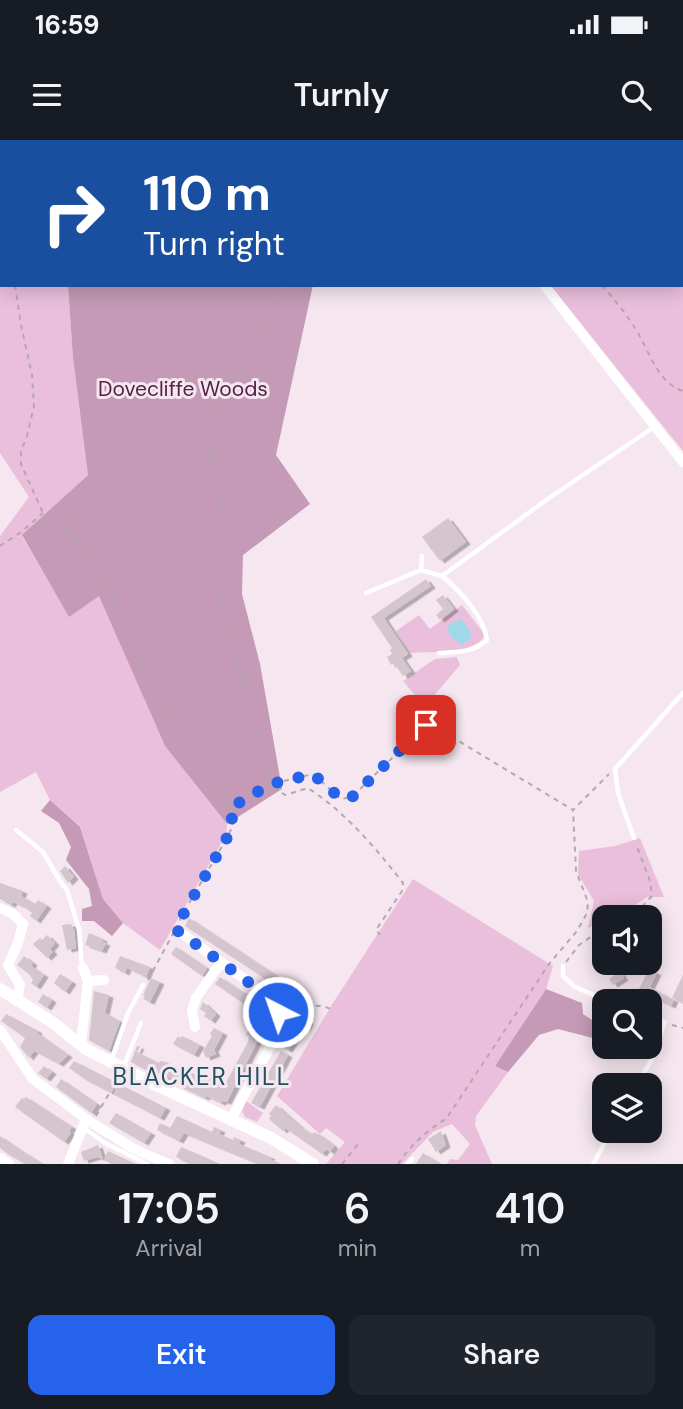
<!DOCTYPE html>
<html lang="en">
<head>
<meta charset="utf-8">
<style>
	body { margin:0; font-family:"DM Sans",sans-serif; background:#20242c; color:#f1f3f6; height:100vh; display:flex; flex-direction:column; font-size:26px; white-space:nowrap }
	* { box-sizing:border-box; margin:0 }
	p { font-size:23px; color:#9ea1a6 }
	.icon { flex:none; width:38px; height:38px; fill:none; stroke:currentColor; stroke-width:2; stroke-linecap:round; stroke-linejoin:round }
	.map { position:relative; height:1024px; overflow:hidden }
	.side { display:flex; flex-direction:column; background:#171b24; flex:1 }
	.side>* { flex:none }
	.top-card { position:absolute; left:0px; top:0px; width:684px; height:147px; box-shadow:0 4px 18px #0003; background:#1a4fa0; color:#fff; overflow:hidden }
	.controls { position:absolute; left:592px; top:765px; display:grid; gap:14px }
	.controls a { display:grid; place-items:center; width:70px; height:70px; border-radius:14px; background:#171b24; box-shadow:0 4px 18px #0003; font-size:35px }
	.pin { position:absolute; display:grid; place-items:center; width:60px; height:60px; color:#fff; margin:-30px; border-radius:14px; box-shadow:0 4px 10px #0006 }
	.me { position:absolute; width:77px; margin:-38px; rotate:319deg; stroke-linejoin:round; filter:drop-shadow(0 0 5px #0008) }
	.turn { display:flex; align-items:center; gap:24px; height:147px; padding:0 28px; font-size:32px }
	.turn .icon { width:91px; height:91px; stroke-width:2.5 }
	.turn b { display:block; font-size:49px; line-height:60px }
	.eta { display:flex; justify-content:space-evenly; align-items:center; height:119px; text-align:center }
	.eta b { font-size:42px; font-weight:600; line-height:49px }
	.primary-button { display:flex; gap:14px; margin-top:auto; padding:14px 28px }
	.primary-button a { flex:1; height:80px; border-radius:14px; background:#2563eb; color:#fff; font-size:28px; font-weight:600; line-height:80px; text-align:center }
	.primary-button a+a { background:#20242c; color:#f1f3f6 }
	.status { display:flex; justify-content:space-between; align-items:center; height:49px; padding:0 35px; background:#171b24; direction:ltr }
	.status svg { height:19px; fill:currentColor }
	header { display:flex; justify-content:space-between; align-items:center; height:91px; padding:0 28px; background:#171b24; font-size:32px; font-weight:600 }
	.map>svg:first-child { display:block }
	.green { fill:#eabfdc }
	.forest { fill:#c49ab6 }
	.water { fill:#9fd8e9 }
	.building { fill:#d4c5cf; filter:url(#shadow) }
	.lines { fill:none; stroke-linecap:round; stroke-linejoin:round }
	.path { stroke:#b4a8af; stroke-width:2; stroke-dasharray:5 5; stroke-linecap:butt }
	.service { stroke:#fff; stroke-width:4.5 }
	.minor { stroke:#fff; stroke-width:10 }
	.tertiary { stroke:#fff; stroke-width:12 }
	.route { stroke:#2563eb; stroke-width:12; stroke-dasharray:0 21.6 }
	.labels { text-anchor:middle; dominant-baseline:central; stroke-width:6; stroke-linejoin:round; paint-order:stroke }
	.park-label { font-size:21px; fill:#552147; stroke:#f5e6ef }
	.quarter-label { font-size:24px; letter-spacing:2px; fill:#1c515f; stroke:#f5e6ef }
</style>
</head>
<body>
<div class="status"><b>16:59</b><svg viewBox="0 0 49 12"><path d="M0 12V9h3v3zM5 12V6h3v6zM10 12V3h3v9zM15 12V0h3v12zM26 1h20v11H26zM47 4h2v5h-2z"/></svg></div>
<header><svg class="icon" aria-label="menu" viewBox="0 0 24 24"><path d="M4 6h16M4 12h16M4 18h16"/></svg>Turnly<svg class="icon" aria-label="search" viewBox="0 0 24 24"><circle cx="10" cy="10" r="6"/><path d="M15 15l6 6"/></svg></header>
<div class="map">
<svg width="683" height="1024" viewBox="0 0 683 1024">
	<defs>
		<filter id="shadow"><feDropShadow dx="4.5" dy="2.5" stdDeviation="0" flood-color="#0004"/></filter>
	</defs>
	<rect width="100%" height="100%" fill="#f5e6ef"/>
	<!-- green -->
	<path class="green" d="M0 0H149L2 2V145H68L73 218 88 335 22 396 69 476 99 455 165 606 227 684 226 695 160 810 123 783 103 759 80 687 50 660 36 632 0 652V396L29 357 0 313Z
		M398 0H683V311L550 145H682V2H397Z
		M462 465 485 495C475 515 431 511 410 513L396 491 419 475 430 489Z
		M457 517 460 525 425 566 403 541 435 519Z
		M640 698 664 757H647L617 777H604V782L588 788 594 761 578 734 579 711 615 706Z
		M413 739 553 826 546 849 495 926 508 932 476 976 475 985 492 1024H447L450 1019 458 1020 470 1004 452 984 433 992 402 1024H326L345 1002 326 988 320 994 277 956 333 863Z
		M246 961 263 973 257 982 245 977 242 971Z"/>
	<!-- forest -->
	<path class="forest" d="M149 0H398L148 2Z
		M68 145H313L276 315 310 364 243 415 242 454 260 524 282 649 227 684 165 606 99 456 69 477 22 395 88 335 73 218Z
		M50 660 80 687 103 759 123 783 112 796 94 781H82V769L92 766 89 749 66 720 71 707 59 683 41 671Z
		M546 849 582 863 583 874 604 888V901L558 889 539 895 508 932 495 926Z"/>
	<!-- water -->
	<path class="water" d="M460 479 470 490 471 497 463 505 452 498 447 490 450 484Z"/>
	<!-- building -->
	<path class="building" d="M448 378 466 402 440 421 422 397Z
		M426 439 431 446 384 478 408 514 402 518 411 531 403 536 394 523 391 525 387 517 392 514 390 510 392 508 371 477Z
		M443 455 454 469 440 480 436 475 443 469 436 460Z
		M65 726 74 737 68 743 60 731Z
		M0 743 23 751 21 756 35 764 38 760 47 766 36 781 30 776 32 773 26 768 13 762 11 765 0 759Z
		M189 778 306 855 302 863 185 786Z
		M71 784 74 790 76 808 67 810 62 785Z
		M89 793 103 799 102 802 106 803 102 811 85 805Z
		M47 795 55 803 50 809 53 812 47 818 33 804 40 798 42 800Z
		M176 807 207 828 202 836 171 814Z
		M24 816 33 823 31 826 44 835 36 847 31 843 33 840 30 835 17 825Z
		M120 816 150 827 146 837 127 828 125 833 115 828Z
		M649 829 657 833 650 847 674 860 671 866 645 854 641 861H633Z
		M620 832 624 838 613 845 609 839Z
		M60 834 72 842 65 852 54 843Z
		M683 835V863L672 858Z
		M220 837 253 859 264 878 256 882 247 866 215 844Z
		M151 838 160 842 150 862 143 859 145 856 143 855Z
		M94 851 109 855 105 873 120 881 109 911 89 900Z
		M43 854 52 860 47 868 38 862Z
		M203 862 216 874 211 881 204 876 206 873 200 869Z
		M6 874 38 891 37 893 68 915 59 924 34 911 29 918 20 907 25 898 1 881Z
		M298 875 309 881 306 889 302 887 288 910 281 906Z
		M251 884 263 890 227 962 223 961 221 963 206 956 205 958 179 946 180 943 167 936 166 938 152 930 150 932 131 922 137 906 140 907 137 912 159 923 160 921 166 922 179 929 181 927 197 936 200 931 224 946 248 902 249 896 246 895Z
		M214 888 223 893 214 910 216 914 206 918 203 911 212 896 210 894Z
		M178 896 180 898 182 896 200 905 194 915 173 904Z
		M281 911 288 915 260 967 251 963Z
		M74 921 166 968 160 978 86 940 69 928Z
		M44 926 52 932 46 939 38 933Z
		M61 939 97 964 91 973 56 947Z
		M26 957 72 987 69 991 71 993 64 1002 15 967 22 958 24 959Z
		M276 965 302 988 312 994 314 992 320 995 334 1006 330 1012 326 1009 322 1014 285 988 283 991 269 979 271 976 269 974Z
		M116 973 151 993 144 1003 109 983Z
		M177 976 212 992 214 987 221 990 219 994 233 1000 234 997 241 1000 239 1004 271 1017 270 1019 281 1024H259L184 993 179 1001 157 990 160 983 170 988Z
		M441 991 446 1005 436 1012 428 999Z
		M0 996 22 1011 43 1024H25L8 1014 0 1008Z
		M98 1005 103 1019 97 1017 84 1021 81 1012Z
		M181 1007 200 1015 220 1024H190L176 1017Z
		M108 1011 114 1014 136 1024H113L104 1020Z
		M423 1013 441 1024H416Z"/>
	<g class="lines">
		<!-- path -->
		<path class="path" d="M572 2 573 0
			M612 2H638
			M682 33 683 34
			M0 37 2 44
			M15 145 21 185 32 235 34 266 27 296 21 311V324L43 373 59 389 66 388
			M281 145 270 176 212 280 209 316 230 404 221 460 271 644 285 655 308 648C346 673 375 707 403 743L402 751 376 790 380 795
			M602 145C613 158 624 171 633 185 648 206 656 243 683 251
			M0 406 20 393 43 373
			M231 668 271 644 313 634 341 659 352 657 426 585H432L573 670 609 634
			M625 777 638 771 652 756 650 741 636 704
			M176 790 181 777 228 696 233 685 230 668 200 616 152 552 111 447 67 387 72 377 133 342 185 305 208 315
			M566 822 579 805 604 788
			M148 840 175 790
			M286 870C303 867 317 862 333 870
			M672 885 683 888
			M96 976 110 952 113 953 119 938
			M342 1024 359 1003
			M398 1024C411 1005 426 991 446 979L549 824 577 791 587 773 588 762 576 731 573 670"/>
		<!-- service -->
		<path class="service" d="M421 430 422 416
			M366 453 421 430 442 436
			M439 513C457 512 473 513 487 500 484 476 460 451 442 436L549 358 654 287
			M16 690 43 712 60 741 67 750 79 789 82 827
			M634 698 618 653 615 629 683 553
			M563 826V836L575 847 608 861
			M111 921 128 873 143 845
			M123 928 141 883
			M637 945 652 919 665 882 649 877
			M84 988 105 1003 147 1024
			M408 1024 412 1019
			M593 1024 612 990"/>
		<!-- minor -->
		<path class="minor" d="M344 0 346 2
			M544 145 683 322
			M0 768 13 774 23 784 18 803 8 825 20 845 17 860
			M184 795 269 857C278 869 279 877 278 892L231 979
			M88 841 104 840
			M195 887 192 870 196 858 221 822
			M0 890 33 939 92 983 136 1010 169 1024
			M81 904 88 841 83 828
			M0 1018 9 1024
			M68 1024 86 979"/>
		<!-- tertiary -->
		<path class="tertiary" d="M0 849 52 882 86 909 154 944 271 998 313 1024"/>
	</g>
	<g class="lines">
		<!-- route -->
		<path class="route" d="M278 872 269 857 175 789 228 696 233 685 230 668 271 644 313 634 341 659 352 657 426 585"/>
	</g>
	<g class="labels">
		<!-- park labels -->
		<g class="park-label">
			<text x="183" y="249">Dovecliffe Woods</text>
		</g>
		<!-- quarter labels -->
		<g class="quarter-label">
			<text x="202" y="936">BLACKER HILL</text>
		</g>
	</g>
</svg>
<div class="controls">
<a><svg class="icon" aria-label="sound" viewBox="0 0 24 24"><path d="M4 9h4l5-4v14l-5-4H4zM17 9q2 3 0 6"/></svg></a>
<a><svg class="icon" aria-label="search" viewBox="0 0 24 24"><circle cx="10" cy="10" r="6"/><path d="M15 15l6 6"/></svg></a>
<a><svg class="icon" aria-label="layers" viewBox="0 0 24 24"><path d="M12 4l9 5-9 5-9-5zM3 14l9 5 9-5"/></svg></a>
</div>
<div class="pin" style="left:426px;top:585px;background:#d93025"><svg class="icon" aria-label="arrive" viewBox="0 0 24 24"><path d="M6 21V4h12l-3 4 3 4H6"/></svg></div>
<svg class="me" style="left:278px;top:872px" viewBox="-20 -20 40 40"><circle r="17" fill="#2563eb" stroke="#fff" stroke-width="3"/><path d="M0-11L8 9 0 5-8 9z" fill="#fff"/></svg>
<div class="top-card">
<div class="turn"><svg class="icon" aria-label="right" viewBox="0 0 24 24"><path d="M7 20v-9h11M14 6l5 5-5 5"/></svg><div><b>110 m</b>Turn right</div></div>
</div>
</div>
<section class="side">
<div class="eta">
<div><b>17:05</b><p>Arrival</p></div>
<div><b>6</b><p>min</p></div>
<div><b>410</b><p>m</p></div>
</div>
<div class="primary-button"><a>Exit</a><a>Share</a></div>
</section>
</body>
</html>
